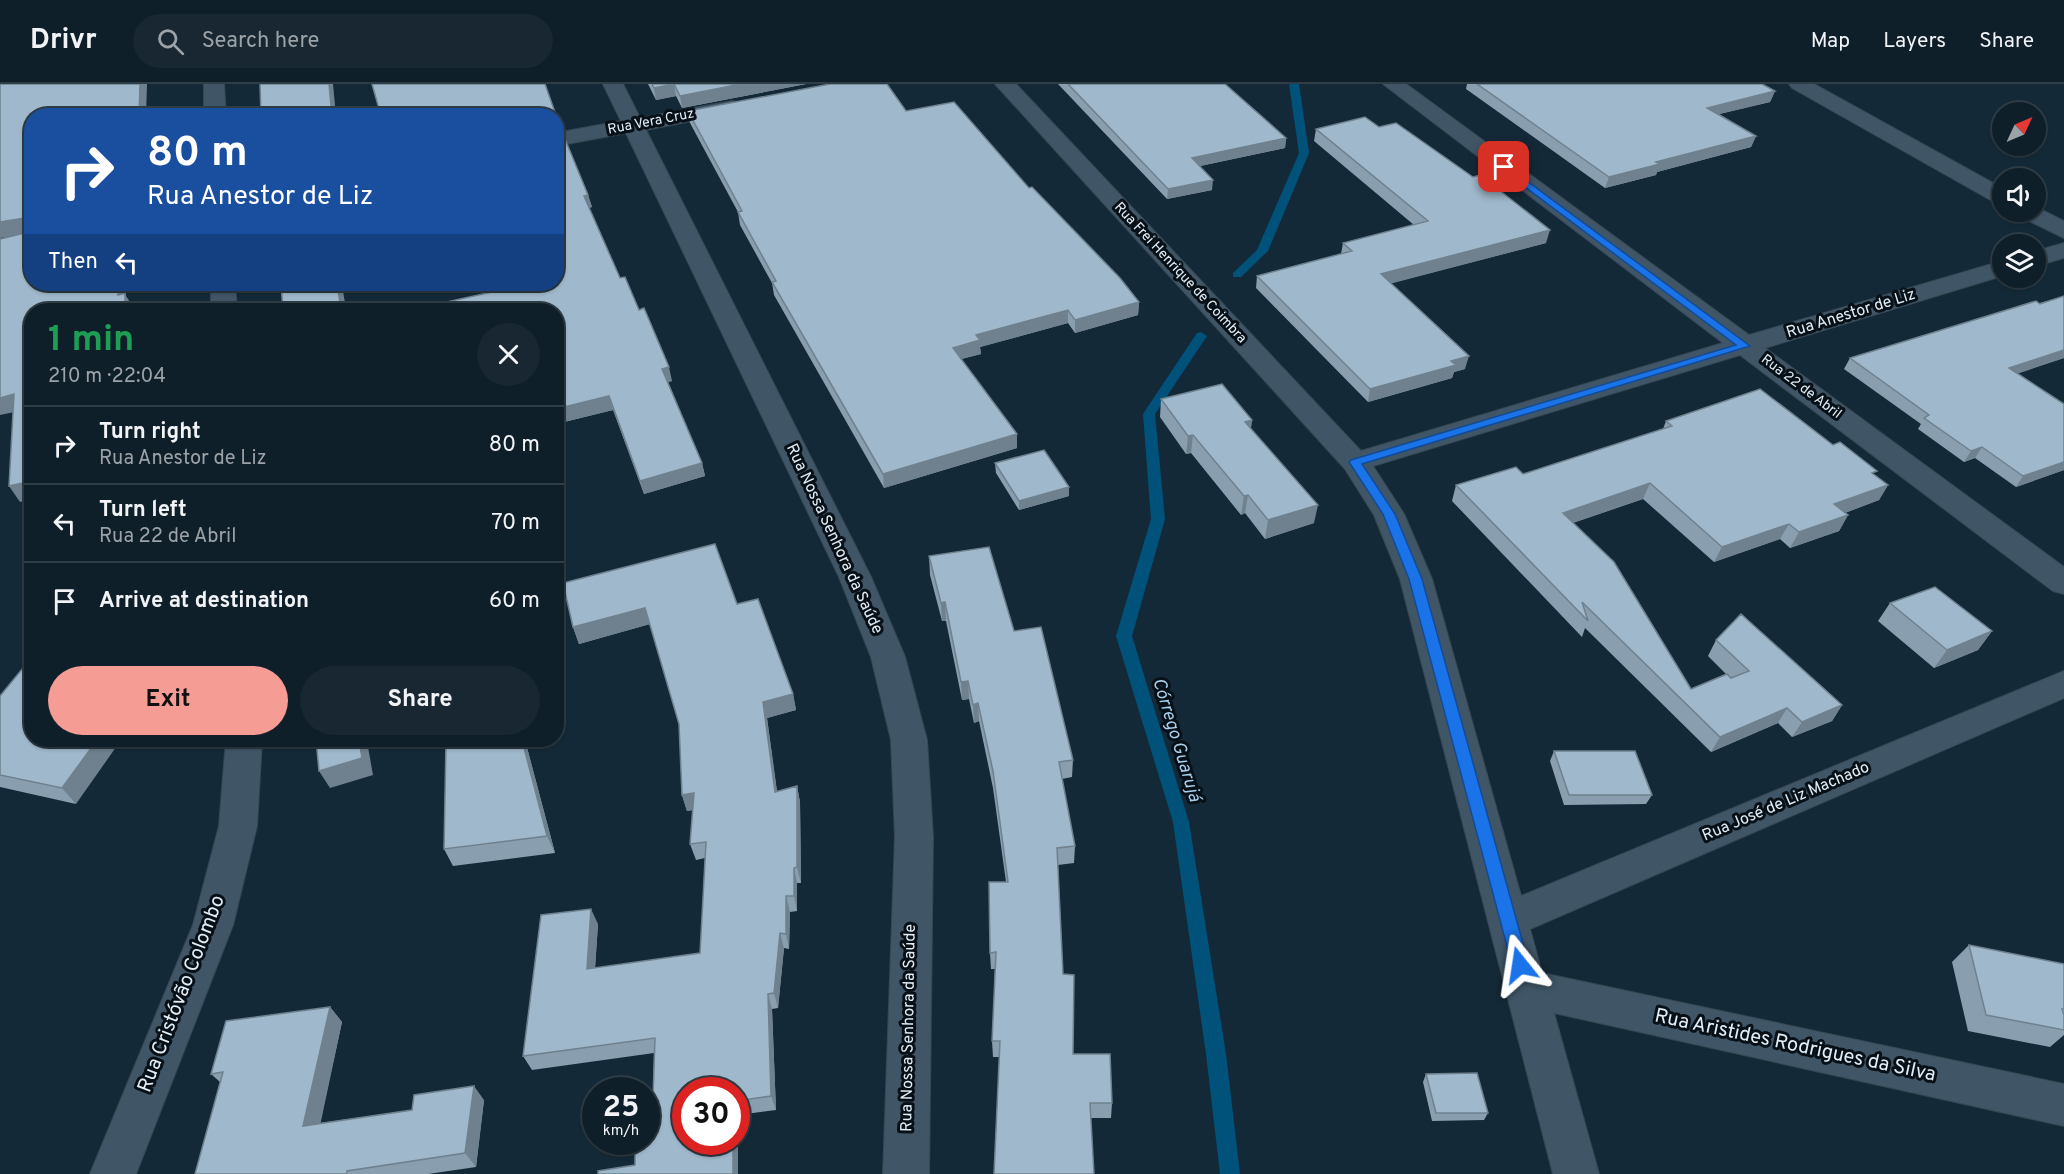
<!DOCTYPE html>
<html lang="en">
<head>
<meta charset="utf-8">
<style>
	body { margin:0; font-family:Overpass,sans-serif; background:#182731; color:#f1f3f6; height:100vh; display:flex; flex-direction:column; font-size:22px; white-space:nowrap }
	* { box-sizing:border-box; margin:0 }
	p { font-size:20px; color:#9ba2a8 }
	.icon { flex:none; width:33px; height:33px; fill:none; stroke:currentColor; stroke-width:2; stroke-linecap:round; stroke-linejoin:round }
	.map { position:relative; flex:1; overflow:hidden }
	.sheet { position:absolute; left:24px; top:219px; width:540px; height:444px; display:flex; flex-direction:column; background:#0f1f29; border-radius:24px; box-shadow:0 2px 4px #0004,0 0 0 2px #2f3d46 }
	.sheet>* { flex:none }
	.hud { position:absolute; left:24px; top:24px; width:540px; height:183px; border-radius:24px; box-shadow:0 2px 4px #0004,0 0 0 2px #2f3d46; background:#1a4fa0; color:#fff; overflow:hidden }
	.needle { width:39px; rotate:46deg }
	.fabs { position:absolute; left:1992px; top:18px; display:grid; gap:12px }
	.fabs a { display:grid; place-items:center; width:54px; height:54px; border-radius:50%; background:#0f1f29; box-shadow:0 2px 4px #0004,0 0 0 2px #2f3d46; font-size:30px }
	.speed { position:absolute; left:582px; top:993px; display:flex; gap:12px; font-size:30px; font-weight:700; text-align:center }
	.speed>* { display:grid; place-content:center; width:78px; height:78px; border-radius:50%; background:#0f1f29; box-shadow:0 2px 4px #0004,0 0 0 2px #2f3d46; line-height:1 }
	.speed small { font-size:15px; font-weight:400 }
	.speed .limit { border:9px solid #d22; background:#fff; color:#111 }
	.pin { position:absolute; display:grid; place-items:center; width:51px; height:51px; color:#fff; margin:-26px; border-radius:12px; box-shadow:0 3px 9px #0006 }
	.me { position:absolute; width:66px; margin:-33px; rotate:345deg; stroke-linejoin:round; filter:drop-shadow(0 0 4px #0008) }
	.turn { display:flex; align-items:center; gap:21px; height:126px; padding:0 24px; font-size:27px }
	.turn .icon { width:78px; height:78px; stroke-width:2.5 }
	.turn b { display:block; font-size:42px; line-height:51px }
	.then { display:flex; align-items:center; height:57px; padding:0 24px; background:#0003; gap:12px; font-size:22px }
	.round { display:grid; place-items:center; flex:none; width:63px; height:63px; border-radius:32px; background:#182731 }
	.head { display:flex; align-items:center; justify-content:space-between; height:102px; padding:0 24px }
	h1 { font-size:36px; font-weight:700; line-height:45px; color:#1e9e55 }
	.button { display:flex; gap:12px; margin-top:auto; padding:12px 24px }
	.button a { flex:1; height:69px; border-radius:36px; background:#f59c95; color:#111; font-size:24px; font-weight:700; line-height:69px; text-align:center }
	.button a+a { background:#182731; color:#f1f3f6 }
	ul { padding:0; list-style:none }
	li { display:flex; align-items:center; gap:18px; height:78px; padding:0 24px; border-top:2px solid #2f3d46 }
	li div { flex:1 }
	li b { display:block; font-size:22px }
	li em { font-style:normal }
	header { display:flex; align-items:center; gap:36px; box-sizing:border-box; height:84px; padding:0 30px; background:#0f1f29; border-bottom:2px solid #2f3d46 }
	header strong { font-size:28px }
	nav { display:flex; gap:33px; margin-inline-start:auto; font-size:21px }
	.search { width:420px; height:54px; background:#182731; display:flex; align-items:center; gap:15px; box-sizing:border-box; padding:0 21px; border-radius:33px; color:#9ba2a8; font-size:22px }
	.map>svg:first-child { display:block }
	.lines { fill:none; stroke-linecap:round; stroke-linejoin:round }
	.stream { fill:#00527b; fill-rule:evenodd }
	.minor-casing { stroke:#364652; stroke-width:2 }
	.minor { fill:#405667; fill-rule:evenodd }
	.wall { fill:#899eaf; fill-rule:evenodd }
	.shaded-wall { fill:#6f818e }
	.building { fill:#9fb8cb; stroke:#6f818e; stroke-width:1.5 }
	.route { fill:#1a73e8; stroke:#114b97; stroke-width:1.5 }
	.labels { text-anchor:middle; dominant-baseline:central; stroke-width:6; stroke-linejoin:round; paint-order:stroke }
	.far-street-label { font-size:14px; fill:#e1eef8; stroke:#081017 }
	.street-label { font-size:16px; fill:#e1eef8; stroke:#081017 }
	.water-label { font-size:18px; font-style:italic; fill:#a7d0ee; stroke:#081017 }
	.near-street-label { font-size:20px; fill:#e1eef8; stroke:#081017 }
</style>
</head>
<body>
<header>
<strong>Drivr</strong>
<div class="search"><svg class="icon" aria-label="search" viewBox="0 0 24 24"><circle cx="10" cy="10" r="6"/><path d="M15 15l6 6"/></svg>Search here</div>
<nav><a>Map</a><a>Layers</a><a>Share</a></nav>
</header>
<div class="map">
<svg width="2064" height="1090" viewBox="0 0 2064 1090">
	<rect width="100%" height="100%" fill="#142937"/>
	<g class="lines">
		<!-- stream -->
		<path class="stream" d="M1289 0H1299L1309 69 1268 167 1241 193H1233V189L1257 166 1299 69Z
			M1201 248 1207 252 1155 330 1165 435 1132 552 1189 738 1226 970 1240 1090H1220L1206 970 1173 738 1116 552 1151 435 1143 330 1197 249Z"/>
		<!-- minor casing -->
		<g class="minor-casing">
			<path id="minor" d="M204 0H224L226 32H204Z
				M603 0H623L640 34 732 17 739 19 743 23 739 27 732 29 646 46 871 493 905 573 927 656 933 753 929 1090H883L895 753 891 656 871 573 839 493 626 49 556 62V49L621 37Z
				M995 0H1016L1361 367 1723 259 1383 0H1406L1749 251 2002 177V192L1765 264 2064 483V510L2053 507 1740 271 1373 382 1404 430 1432 495 1521 812 2064 587V614L1530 845 1542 889 2064 1000V1042L1554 929 1599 1090H1553L1400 495 1374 431 1345 385Z
				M1789 0H1814L2002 104V120L1994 118 1792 4Z
				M2036 123 2064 137V154L2021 133 2017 128H2036Z
				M2064 159V174L2036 182V167Z
				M211 200H235L237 226H211Z
				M226 656H262L257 742 233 841 136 1090H90L193 841 219 742Z"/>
		</g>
		<!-- minor -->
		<use href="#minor" class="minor"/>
	</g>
	<!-- wall -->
	<path class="wall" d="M648 0H806L682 24 676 12 656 16Z
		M1058 0H1225L1286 54 1285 64 1200 82 1212 106 1167 115Z
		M1467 0H1762L1775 7 1770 18 1719 30 1756 52 1751 63 1657 88 1656 91 1605 104 1466 5Z
		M688 27H906L1029 104 1139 218 1138 231 1075 249 1068 239 980 263 981 270 961 275 1017 364 884 404 774 211 772 199 740 141 738 128 690 39Z
		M1379 43 1546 159 1391 199 1465 285 1454 288 1452 294 1368 318 1256 204 1257 192 1341 170 1343 159 1414 141 1314 57 1316 45Z
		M588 111 592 123 589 124 620 194 639 226 672 297 668 298 702 379 705 392 644 410 613 326 556 340V226L528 200Z
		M2064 212V274L2017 289 2064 386 2016 403 1975 374 1964 378 1918 345 1921 340 1844 285 1850 274Z
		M1161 315 1252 336 1251 344 1314 439 1265 455 1245 429 1241 431 1191 369 1186 370 1160 333Z
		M1666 337 1833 361 1888 401 1879 416 1845 429 1848 431 1839 447 1790 464 1780 455 1714 478 1643 415 1573 439 1691 605 1730 594 1708 572 1716 556 1842 621 1832 637 1792 653 1778 639 1711 668 1585 544 1582 553 1452 417 1456 401 1523 390 1663 345Z
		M995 379 1069 403V412L1019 426 996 389Z
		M929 472 1014 547 1073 676 1072 693 1062 695 1075 762 1074 779 1058 781 1063 890 1073 970 1112 1019 1111 1034H1091L999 973H993L992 957 995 885H991L990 869 1006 798 993 704 979 637 974 639 969 615 962 616 946 537H942L930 491Z
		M1890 519 1992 547 1978 566 1934 584 1878 537Z
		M737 520 793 610 796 626 767 634 777 707 797 702 800 718 801 799H797V827L790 828 789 865 784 864 778 924 772 925 776 1026 738 1031V1090H598L635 1081 652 1044 654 969 532 986 523 972 598 840 595 884 700 869 705 774 696 776 690 760 693 726 687 727 682 711 679 640 650 540 579 560 573 543ZM736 1006V1058H686Z
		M0 612 76 720 0 703Z
		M446 656H525L555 769 453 782 444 765Z
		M1554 667 1652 711 1646 720 1564 721 1550 677Z
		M1969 861 2064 880V951L2050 963 1968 947 1952 878Z
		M330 923 342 938 320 1039 484 1016 476 1083 428 1090H195L220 998 211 990Z
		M1426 990 1488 1029 1484 1036 1432 1037 1423 998Z"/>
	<!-- shaded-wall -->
	<path class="shaded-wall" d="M140 0H147L146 32H139Z
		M329 0H333L336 32H332Z
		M674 0 676 12 656 16 654 4Z
		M741 0H806L682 24 680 12Z
		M1775 7 1770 18 1703 34 1707 24Z
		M556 34H557L561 46 556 47Z
		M1756 52 1751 63 1657 88 1656 91 1605 104 1609 93 1656 78Z
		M1286 54 1285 64 1191 84 1192 74Z
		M1213 96 1212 106 1167 115 1168 105Z
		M588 111 592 123 587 124 584 112Z
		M25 134 32 149 0 154V138Z
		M1550 146 1546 159 1378 203 1381 190Z
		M118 200H126V212L134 224V226H125L118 211Z
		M337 200H342L346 226H341Z
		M1139 218 1138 231 1075 249V236Z
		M1068 226V239L980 263 981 270 954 277 953 264 976 251Z
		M2064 266V274L2002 295 2009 284Z
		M1469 272 1465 285 1454 288 1452 294 1368 318 1370 305 1451 277Z
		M669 283 672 297 666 298 662 285Z
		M14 310 24 326 0 331V314Z
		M609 312 613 326 556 340V325Z
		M1252 336 1249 355 1245 338Z
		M1017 350V364L884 404 883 390Z
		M1193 351 1191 369 1186 370 1188 352Z
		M1982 363 1975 374 1964 378 1971 367Z
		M2064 378V386L2016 403 2023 392Z
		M702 379 705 392 644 410 640 397Z
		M32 397V415L20 418 9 402Z
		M1650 399 1643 415 1557 444 1563 429Z
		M1888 401 1879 416 1825 436 1834 420Z
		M1069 403V412L1019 426V417Z
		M1248 411 1245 429 1241 431 1244 412Z
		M1318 421 1314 439 1265 455 1268 436Z
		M1848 431 1839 447 1790 464 1799 448Z
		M1789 440 1780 455 1714 478 1722 463Z
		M945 518 946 537H942L941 519Z
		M645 524 650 540 579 560 573 543Z
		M1992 547 1978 566 1934 584 1947 566Z
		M968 597 969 615 962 616 961 598Z
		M793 610 796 626 767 634 779 724 775 708 763 618Z
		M978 619 979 637 974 639 973 621Z
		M1842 621 1832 637 1792 653 1802 638Z
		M1787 624 1778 639 1711 668 1720 653Z
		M97 656H121L76 720 62 704Z
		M359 656H392L368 663 373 691 330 704 319 687Z
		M522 656H525L555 769 547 752Z
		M797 702 800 718 801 799 797 783Z
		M694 709 699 725 687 727 682 711Z
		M794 784 797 799V827L794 812Z
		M786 812 790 828 789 865 786 850Z
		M591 825 598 840 594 900 587 885Z
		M780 849 784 864 778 924 774 909Z
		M768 910 772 925 776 1026 771 1012Z
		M330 923 342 938 317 1056 303 1042Z
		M474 1002 484 1016 476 1083 465 1069Z
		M736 1028 738 1031V1090H733V1058H736Z"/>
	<!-- building -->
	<path class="building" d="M0 0H140L139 32H32V200H118V211L125 209V226H32V397L9 402 14 310 0 314V155L25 149V134L0 138Z
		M260 0H329L332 32H261Z
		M372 0H545L557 34H556V32H381Z
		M652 0H741L680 12 674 0 654 4Z
		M830 0H887L906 27 954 18 1029 104 1032 103 1120 194 1139 218 1075 236 1068 226 976 251 980 256 953 264 1017 350 883 390 772 198 776 197 738 128 742 127 688 27Z
		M1068 0H1225L1286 54 1192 74 1213 96 1168 105Z
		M1477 0H1762L1775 7 1707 24 1756 52 1656 78 1660 80 1609 93Z
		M1365 33 1379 43 1396 39 1473 93 1480 91 1550 146 1381 190 1469 272 1451 277 1456 281 1370 305 1257 192 1352 167 1343 159 1428 137 1316 45Z
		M563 50 588 111 584 112 620 194 625 193 639 226 644 224 669 283 662 285 702 379 640 397 609 312 556 325V226H435L433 221 528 200H527H556V51Z
		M281 200H337L341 226H283Z
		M2064 212V266L2009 284 2064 320V378L2023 392 1982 363 1971 367 1924 334 1929 331 1850 274 2036 217 2040 220Z
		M1222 300 1252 336 1245 338 1318 421 1268 436 1248 411 1244 412 1193 351 1188 352 1161 315Z
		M1760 305 1833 361 1840 358 1877 387 1872 389 1888 401 1834 420 1848 431 1799 448 1789 440 1722 463 1650 399 1563 429 1614 478 1691 605 1727 590 1731 594 1749 587 1716 556 1741 530 1842 621 1802 638 1787 624 1720 653 1582 518 1588 537 1456 401 1516 383 1523 390 1672 342 1666 337Z
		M1044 366 1069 403 1019 417 995 379Z
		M715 460 737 520 758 515 793 610 763 618 775 708 797 702V783L794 784V812H786V850L780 849 774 909 768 910 771 1012 736 1017V1006H686V1058H733V1090H598V1087L635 1081V1058H646V1045L652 1044 655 954 523 972 541 831 591 825 587 885 700 869 706 758 690 760 694 709 682 711 679 640 645 524 573 543 563 499Z
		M989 463 1014 547 1041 543 1073 676 1059 678 1075 762 1057 764 1063 890 1074 891 1073 970H1110L1112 1019H1090L1094 1090H994L1000 957H992L996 868 990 869 989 798H1008L993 687 978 619 973 621 968 597 961 598 945 518 941 519 929 472Z
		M1935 503 1992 547 1947 566 1890 519Z
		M32 573V656H97L62 704 0 691V612Z
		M316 656H359L362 674 319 687Z
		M446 656H522L547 752 444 765Z
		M1554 667H1635L1652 711H1569Z
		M1969 861 2064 880V925H2062L2064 931V946L1986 931Z
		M330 923 303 1042 412 1026 414 1011 474 1002 465 1069 347 1087V1090H195L223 988 211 990 226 937Z
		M1477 989 1488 1029H1436L1426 990Z"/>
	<!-- route -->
	<path class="route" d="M1504 80 1750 262 1362 380 1395 430 1422 495 1529 881 1526 887 1520 889 1514 887 1512 881 1409 495 1383 430 1349 378 1351 376 1736 261 1501 85V81Z"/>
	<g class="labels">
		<!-- far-street labels -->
		<g class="far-street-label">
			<text transform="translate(651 38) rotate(-11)">Rua Vera Cruz</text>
			<text transform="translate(1180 189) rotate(47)">Rua Frei Henrique de Coimbra</text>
			<text transform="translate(1801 303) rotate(37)">Rua 22 de Abril</text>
		</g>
		<!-- street labels -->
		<g class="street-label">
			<text transform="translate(1851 230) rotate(-17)">Rua Anestor de Liz</text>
			<text transform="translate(834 455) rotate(65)">Rua Nossa Senhora da Saúde</text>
			<text transform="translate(1786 718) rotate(-23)">Rua José de Liz Machado</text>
			<text transform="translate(909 944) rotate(-89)">Rua Nossa Senhora da Saúde</text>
		</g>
		<!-- water labels -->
		<g class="water-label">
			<text transform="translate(1176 656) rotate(73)">Córrego Guarujá</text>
		</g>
		<!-- near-street labels -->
		<g class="near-street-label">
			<text transform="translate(182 910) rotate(-69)">Rua Cristóvão Colombo</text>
			<text transform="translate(1795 962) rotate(12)">Rua Aristides Rodrigues da Silva</text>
		</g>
	</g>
</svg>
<div class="fabs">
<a><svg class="needle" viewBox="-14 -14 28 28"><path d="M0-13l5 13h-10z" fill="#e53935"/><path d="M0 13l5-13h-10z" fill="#9ba2a8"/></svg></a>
<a><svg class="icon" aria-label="sound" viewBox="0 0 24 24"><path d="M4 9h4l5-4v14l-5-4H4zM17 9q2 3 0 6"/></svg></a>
<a><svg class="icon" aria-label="layers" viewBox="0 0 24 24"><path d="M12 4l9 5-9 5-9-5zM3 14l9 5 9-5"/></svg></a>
</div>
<div class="speed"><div>25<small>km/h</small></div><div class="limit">30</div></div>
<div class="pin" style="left:1504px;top:83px;background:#d93025"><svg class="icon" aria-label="arrive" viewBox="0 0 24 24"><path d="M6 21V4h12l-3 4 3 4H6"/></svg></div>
<svg class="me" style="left:1520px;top:881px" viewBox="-20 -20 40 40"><path d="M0-17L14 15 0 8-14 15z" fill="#1a73e8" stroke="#fff" stroke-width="4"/></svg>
<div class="hud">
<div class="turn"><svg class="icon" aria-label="right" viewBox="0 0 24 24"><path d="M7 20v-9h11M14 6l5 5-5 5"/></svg><div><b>80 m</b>Rua Anestor de Liz</div></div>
<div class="then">Then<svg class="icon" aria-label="left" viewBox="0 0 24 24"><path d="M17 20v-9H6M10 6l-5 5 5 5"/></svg></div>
</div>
<section class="sheet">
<div class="head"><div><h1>1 min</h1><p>210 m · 22:04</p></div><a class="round"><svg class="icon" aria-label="close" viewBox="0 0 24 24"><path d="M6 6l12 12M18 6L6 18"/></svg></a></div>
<ul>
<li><svg class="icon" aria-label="right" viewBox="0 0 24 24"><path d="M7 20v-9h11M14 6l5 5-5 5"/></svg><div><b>Turn right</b><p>Rua Anestor de Liz</p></div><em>80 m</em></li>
<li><svg class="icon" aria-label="left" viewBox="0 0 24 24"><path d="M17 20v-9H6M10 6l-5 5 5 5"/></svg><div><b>Turn left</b><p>Rua 22 de Abril</p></div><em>70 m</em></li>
<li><svg class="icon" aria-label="arrive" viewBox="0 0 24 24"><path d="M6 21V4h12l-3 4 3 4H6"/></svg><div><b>Arrive at destination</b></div><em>60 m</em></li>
</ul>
<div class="button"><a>Exit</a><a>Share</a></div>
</section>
</div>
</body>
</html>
